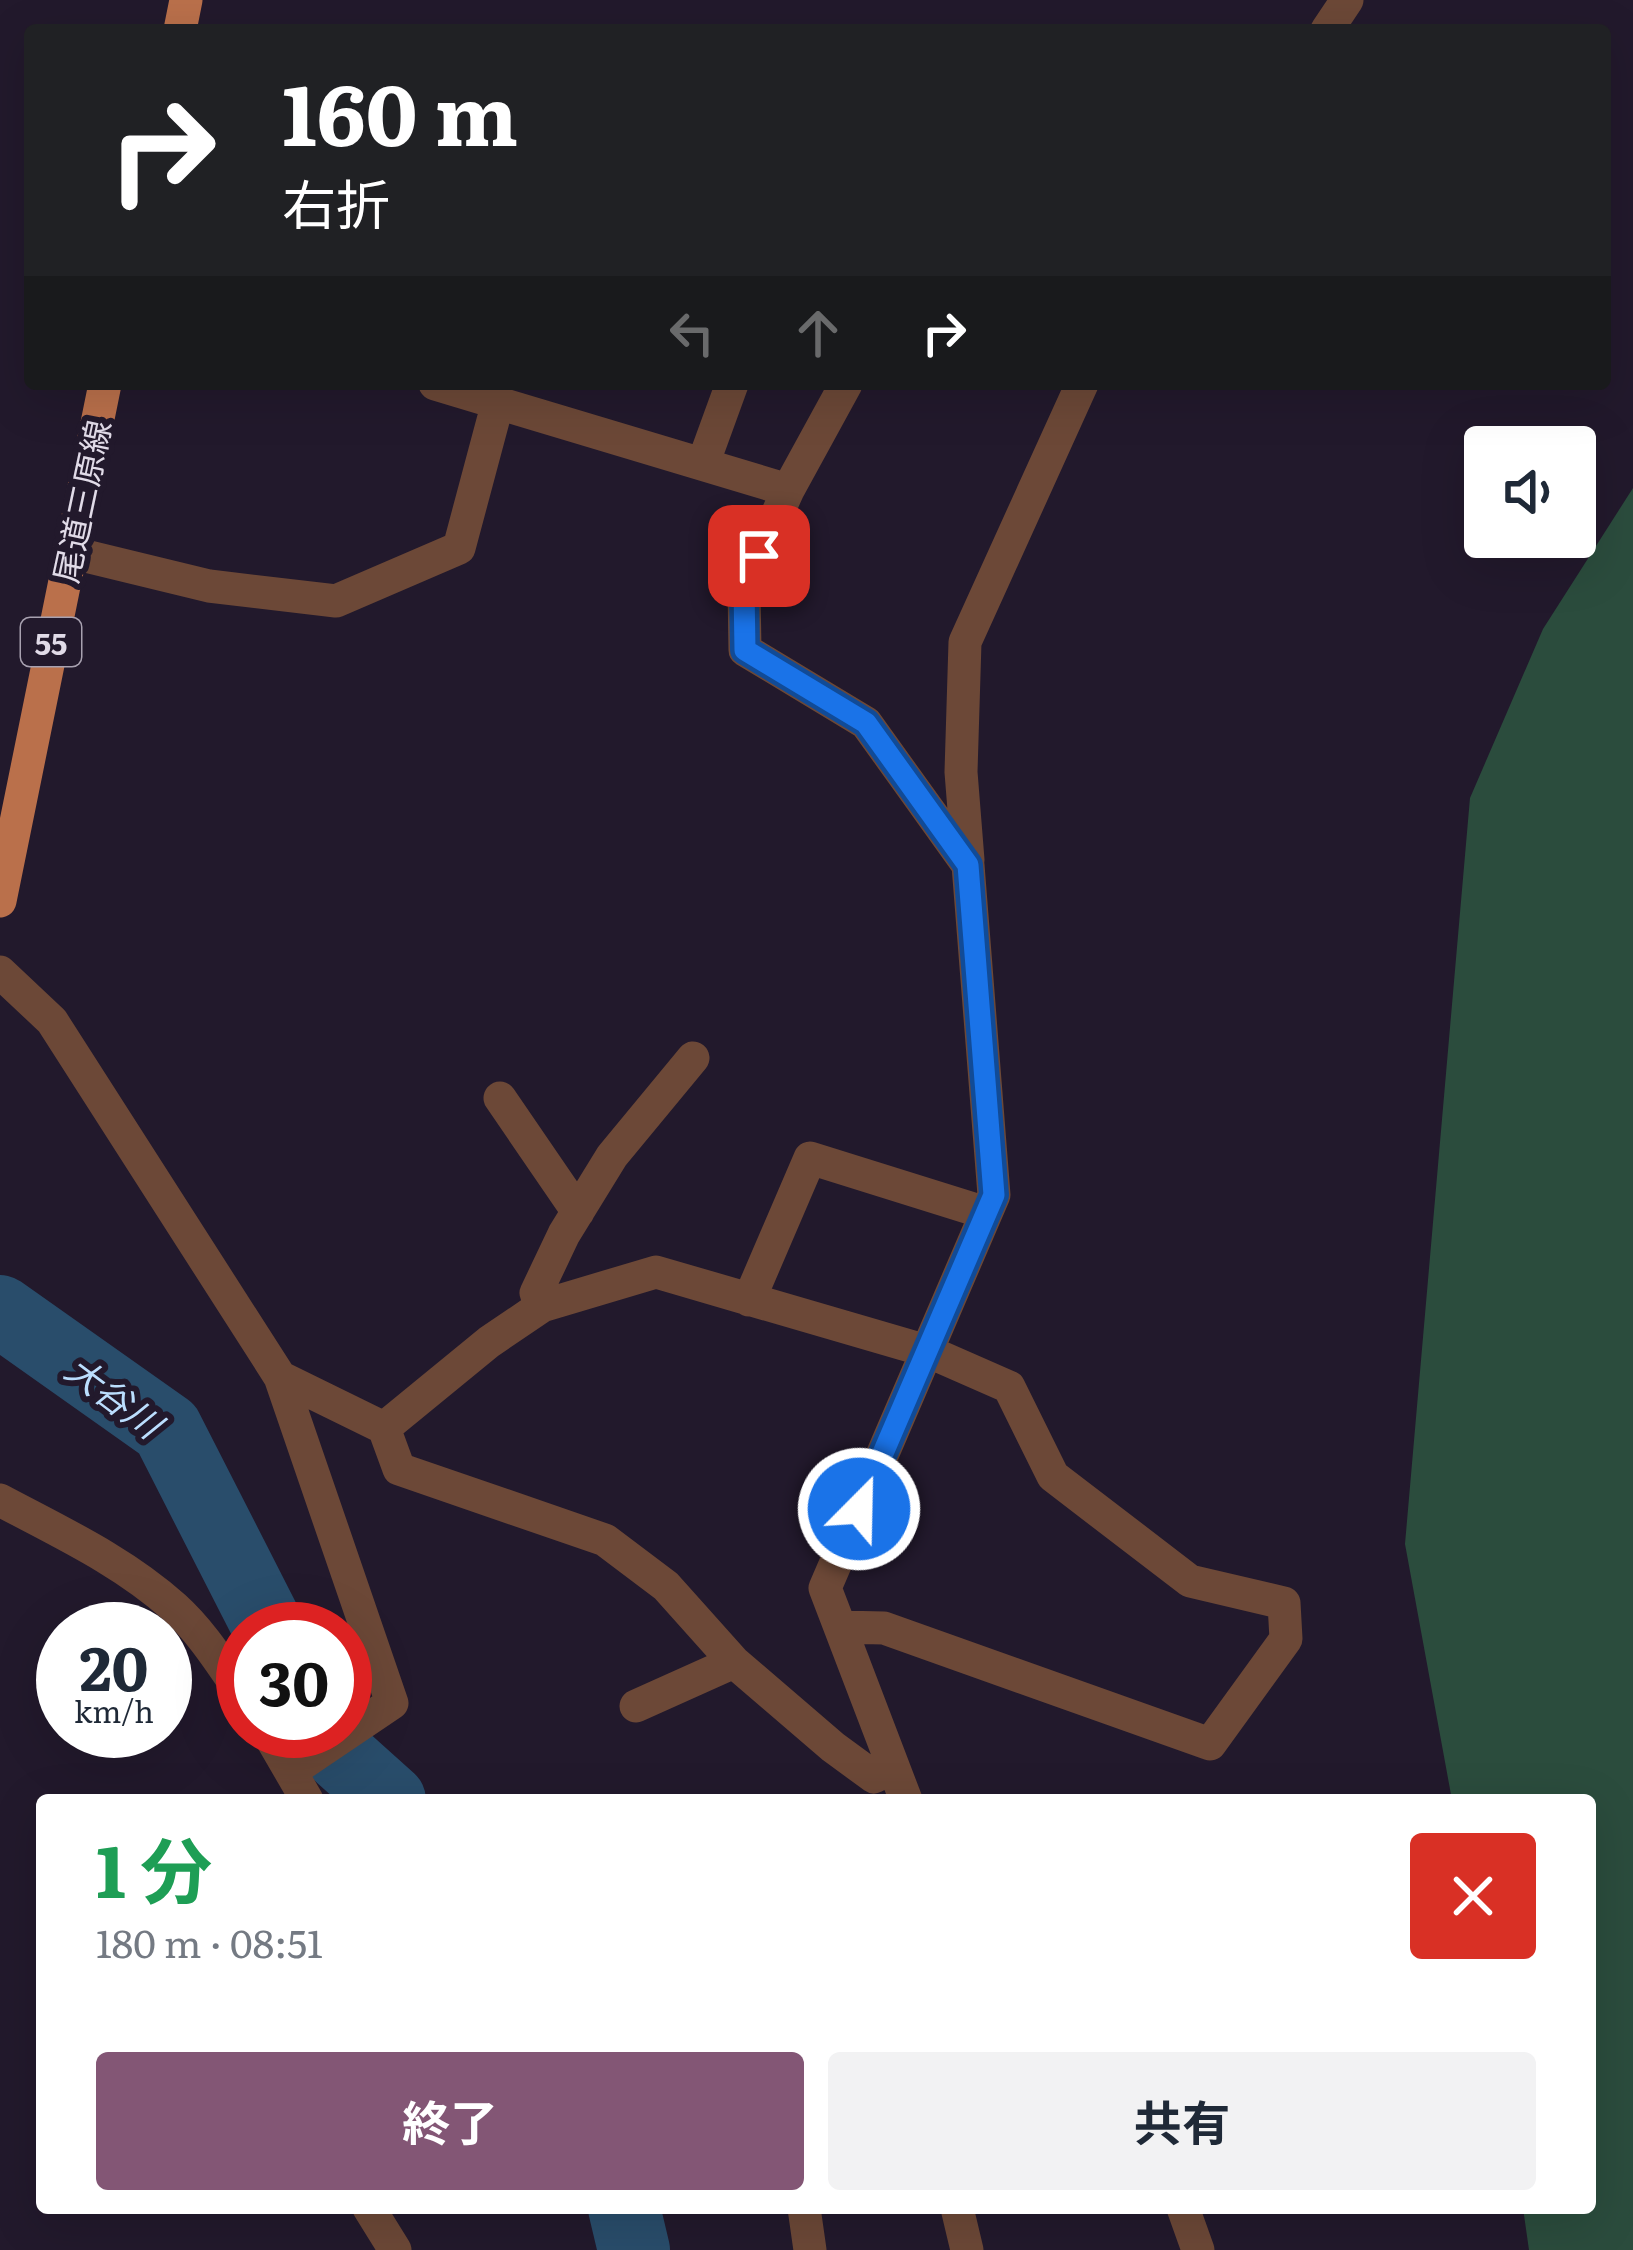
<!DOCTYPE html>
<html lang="ja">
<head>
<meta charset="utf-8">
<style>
	body { margin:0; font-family:Literata,"Noto Sans JP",serif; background:#f2f2f3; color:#1f2937; height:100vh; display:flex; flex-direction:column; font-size:45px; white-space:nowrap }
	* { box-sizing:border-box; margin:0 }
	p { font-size:39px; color:#747a83 }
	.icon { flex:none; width:66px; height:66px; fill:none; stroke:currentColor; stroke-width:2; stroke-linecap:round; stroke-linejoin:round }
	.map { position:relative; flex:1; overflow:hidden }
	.side { position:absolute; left:36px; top:1794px; width:1560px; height:420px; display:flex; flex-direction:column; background:#fff; border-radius:12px; box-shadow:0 12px 48px #0002 }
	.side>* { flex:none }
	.guide { position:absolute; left:24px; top:24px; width:1587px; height:366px; border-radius:12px; box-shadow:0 12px 48px #0002; background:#202124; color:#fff; overflow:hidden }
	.buttons { position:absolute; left:1464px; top:426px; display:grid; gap:24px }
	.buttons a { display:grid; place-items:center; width:132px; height:132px; border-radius:12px; background:#fff; box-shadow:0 12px 48px #0002; font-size:60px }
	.speed { position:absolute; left:36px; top:1602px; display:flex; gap:24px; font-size:60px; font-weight:700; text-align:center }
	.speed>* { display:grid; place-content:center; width:156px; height:156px; border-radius:50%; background:#fff; box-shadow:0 12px 48px #0002; line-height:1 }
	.speed small { font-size:30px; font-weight:400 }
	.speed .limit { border:18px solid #d22; background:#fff; color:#111 }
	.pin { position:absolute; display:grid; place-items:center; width:102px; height:102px; color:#fff; margin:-51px; border-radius:24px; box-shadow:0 6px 18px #0006 }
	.me { position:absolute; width:132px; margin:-66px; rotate:23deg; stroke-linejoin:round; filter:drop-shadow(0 0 9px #0008) }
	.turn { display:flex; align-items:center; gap:42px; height:252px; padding:0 60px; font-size:54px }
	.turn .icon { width:156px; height:156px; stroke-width:2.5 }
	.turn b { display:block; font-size:84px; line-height:102px }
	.lanes { display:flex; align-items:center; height:114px; padding:0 60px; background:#0003; justify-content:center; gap:60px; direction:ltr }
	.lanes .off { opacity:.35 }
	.round { display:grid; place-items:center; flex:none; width:126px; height:126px; border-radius:12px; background:#f2f2f3 }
	.headline { display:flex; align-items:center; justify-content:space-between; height:204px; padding:0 60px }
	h1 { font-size:72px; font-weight:700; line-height:90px; color:#1e9e55 }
	.action { display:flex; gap:24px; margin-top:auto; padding:24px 60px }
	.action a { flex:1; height:138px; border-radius:12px; background:#835675; color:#fff; font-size:48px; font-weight:700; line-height:138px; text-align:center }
	.action a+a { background:#f2f2f3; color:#1f2937 }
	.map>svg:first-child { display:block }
	.green { fill:#2b4c3d }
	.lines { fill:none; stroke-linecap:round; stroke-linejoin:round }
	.river { stroke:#294d6b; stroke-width:72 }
	.minor { stroke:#6c4837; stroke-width:33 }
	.primary { stroke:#ba704b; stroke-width:33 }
	.route-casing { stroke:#114b97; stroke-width:30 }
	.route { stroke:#1a73e8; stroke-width:21 }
	.labels { text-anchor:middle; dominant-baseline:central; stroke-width:12; stroke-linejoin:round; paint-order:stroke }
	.shield { fill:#22192c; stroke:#a8a1b0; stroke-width:3 }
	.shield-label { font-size:30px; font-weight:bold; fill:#e1dbe8 }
	.street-label { font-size:33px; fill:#e1dbe8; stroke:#22192c }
	.water-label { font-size:36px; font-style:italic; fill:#bbdefe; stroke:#22192c }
</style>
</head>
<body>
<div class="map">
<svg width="1633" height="2250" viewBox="0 0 1633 2250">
	<rect width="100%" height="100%" fill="#22192c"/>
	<!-- green -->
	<path class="green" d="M1633 488V2250H1529L1523 2208H1590V1800H1452L1405 1544 1470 798 1543 629Z"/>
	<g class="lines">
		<!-- river -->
		<path class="river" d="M0 1311 167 1429 269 1629
			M326 1731 341 1756 390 1800
			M624 2208 634 2250"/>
		<!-- minor -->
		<path class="minor" d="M1327 30 1347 0
			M435 384 788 490
			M846 384 788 490 744 589 745 650 866 723 968 865 994 1195 825 1588 906 1800
			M704 461 732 384
			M69 552 209 586 336 601 459 548 498 402
			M968 860 961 772 965 642 1082 384
			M0 972 52 1021 280 1377 384 1428 489 1342 542 1306 656 1272 927 1351 1009 1387 1053 1476 1190 1581 1284 1603 1286 1639 1210 1744 884 1628 840 1627
			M500 1098 578 1212
			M749 1300 810 1158 986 1213
			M542 1306 536 1293 564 1234 612 1156 693 1058
			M280 1377 392 1703 293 1770
			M384 1428 399 1469 605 1540 666 1586 734 1662 833 1747 874 1777 893 1767
			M0 1500C60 1532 123 1561 174 1607 202 1632 222 1665 243 1695
			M636 1706 734 1662
			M267 1731 307 1800
			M369 2208 395 2250
			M804 2208 810 2250
			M957 2208 967 2250
			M1183 2208 1198 2250"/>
		<!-- primary -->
		<path class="primary" d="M180 30 186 0
			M0 901 105 384"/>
	</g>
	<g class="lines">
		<!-- route casing -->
		<g class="route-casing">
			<path id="route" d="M759 556 744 589 745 650 866 723 968 865 994 1195 859 1509"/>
		</g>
		<!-- route -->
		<use href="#route" class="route"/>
	</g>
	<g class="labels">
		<!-- shield labels -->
		<rect class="shield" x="21" y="618" width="60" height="48" rx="9"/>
		<g class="shield-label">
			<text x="51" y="642">55</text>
		</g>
		<!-- street labels -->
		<g class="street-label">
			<text transform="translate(80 501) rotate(-78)">尾道三原線</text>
		</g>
		<!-- water labels -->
		<g class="water-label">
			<text transform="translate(115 1395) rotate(37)">大谷川</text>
		</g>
	</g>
</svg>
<div class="buttons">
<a><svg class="icon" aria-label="sound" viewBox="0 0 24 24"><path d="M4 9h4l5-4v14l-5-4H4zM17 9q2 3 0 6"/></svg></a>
</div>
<div class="speed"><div>20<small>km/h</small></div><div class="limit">30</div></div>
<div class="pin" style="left:759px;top:556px;background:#d93025"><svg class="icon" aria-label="arrive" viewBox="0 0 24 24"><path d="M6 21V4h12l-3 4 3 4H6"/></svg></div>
<svg class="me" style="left:859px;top:1509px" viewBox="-20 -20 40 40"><circle r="17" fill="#1a73e8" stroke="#fff" stroke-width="3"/><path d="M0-11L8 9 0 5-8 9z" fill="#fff"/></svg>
<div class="guide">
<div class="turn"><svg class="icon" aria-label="right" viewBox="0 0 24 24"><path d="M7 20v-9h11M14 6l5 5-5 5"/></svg><div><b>160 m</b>右折</div></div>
<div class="lanes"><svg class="icon off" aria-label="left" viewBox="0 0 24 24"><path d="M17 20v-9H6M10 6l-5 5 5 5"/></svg><svg class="icon off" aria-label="ahead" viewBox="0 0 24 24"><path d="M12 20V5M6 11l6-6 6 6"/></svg><svg class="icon" aria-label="right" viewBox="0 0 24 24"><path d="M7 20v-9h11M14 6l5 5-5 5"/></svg></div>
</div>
<section class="side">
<div class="headline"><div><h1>1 分</h1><p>180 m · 08:51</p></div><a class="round" style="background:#d93025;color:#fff"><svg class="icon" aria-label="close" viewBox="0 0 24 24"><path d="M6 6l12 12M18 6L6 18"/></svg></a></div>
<div class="action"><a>終了</a><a>共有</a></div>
</section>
</div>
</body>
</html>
